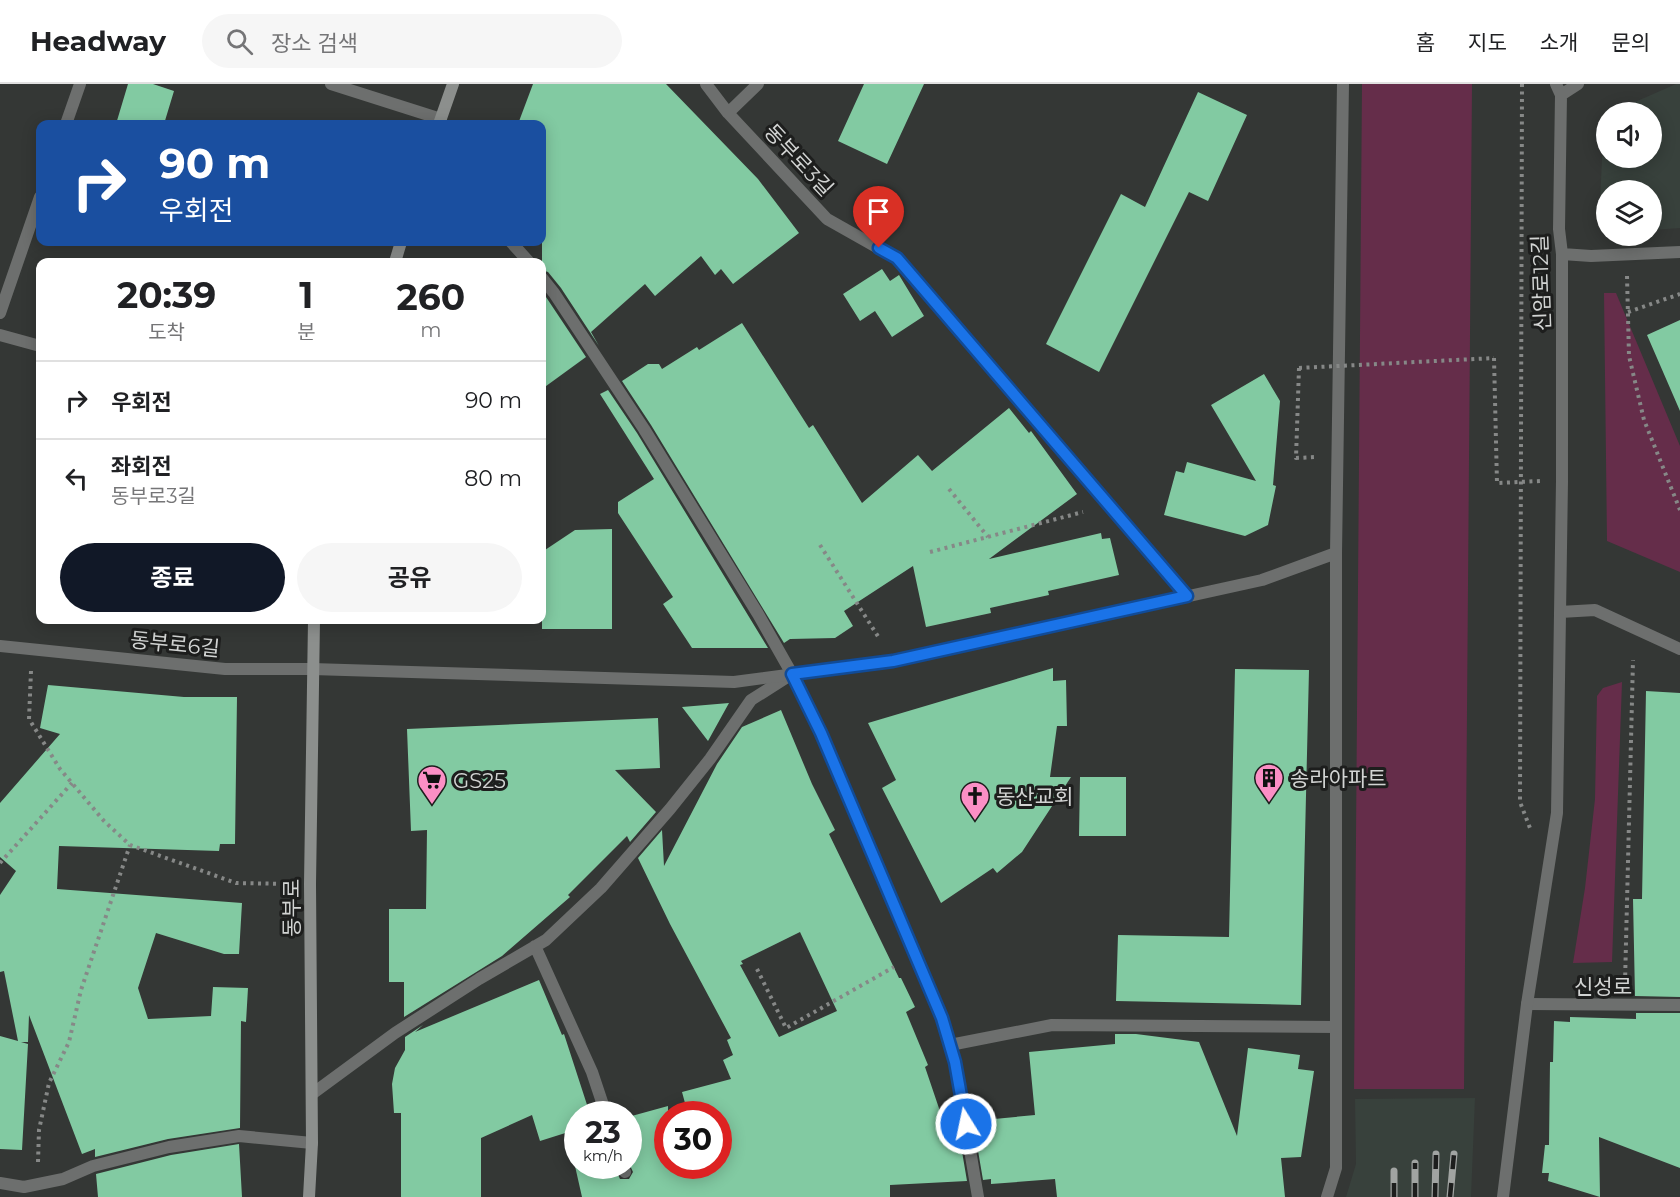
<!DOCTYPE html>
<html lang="ko">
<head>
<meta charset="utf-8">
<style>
	body { margin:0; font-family:Montserrat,"Noto Sans KR",sans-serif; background:#f6f6f6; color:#202124; height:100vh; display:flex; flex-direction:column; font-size:22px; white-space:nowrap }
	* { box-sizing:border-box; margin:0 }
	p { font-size:20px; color:#757577 }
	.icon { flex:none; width:33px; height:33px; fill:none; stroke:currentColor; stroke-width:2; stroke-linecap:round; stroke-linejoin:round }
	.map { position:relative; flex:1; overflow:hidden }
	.panel { position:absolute; left:36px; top:174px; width:510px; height:366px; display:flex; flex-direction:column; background:#fff; border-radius:12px; box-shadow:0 3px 15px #0003 }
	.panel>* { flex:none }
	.guide { position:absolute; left:36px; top:36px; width:510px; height:126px; border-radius:12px; box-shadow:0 3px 15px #0003; background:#1a4fa0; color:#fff; overflow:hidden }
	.fabs { position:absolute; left:1596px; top:18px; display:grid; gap:12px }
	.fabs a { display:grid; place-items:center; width:66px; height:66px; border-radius:50%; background:#fff; box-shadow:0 3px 15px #0003; font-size:30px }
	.speed { position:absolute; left:564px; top:1017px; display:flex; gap:12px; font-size:30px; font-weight:700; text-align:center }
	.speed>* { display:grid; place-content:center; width:78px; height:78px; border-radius:50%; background:#fff; box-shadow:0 3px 15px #0003; line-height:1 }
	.speed small { font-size:15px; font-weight:400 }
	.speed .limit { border:9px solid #d22; background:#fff; color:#111 }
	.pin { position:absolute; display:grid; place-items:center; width:51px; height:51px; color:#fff; margin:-62px -26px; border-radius:50% 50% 50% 0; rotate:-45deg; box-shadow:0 0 6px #0007 }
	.pin .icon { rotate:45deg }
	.me { position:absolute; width:66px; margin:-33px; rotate:350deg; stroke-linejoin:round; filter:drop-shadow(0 0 4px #0008) }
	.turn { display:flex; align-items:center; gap:21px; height:126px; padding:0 24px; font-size:27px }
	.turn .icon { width:78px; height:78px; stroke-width:2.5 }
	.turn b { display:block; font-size:42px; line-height:51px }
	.eta { display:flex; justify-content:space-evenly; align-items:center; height:102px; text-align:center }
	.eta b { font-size:36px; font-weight:700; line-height:42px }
	.button { display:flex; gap:12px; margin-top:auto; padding:12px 24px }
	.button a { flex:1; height:69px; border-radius:36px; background:#111827; color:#fff; font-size:24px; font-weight:700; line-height:69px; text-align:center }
	.button a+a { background:#f6f6f6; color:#202124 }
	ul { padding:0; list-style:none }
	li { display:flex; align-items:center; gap:18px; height:78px; padding:0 24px; border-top:2px solid #e0e0e0 }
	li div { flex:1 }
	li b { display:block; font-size:22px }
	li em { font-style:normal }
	header { display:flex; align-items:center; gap:36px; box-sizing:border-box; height:84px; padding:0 30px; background:#fff; border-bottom:2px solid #e0e0e0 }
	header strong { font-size:28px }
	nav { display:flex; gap:33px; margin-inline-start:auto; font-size:21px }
	.search { width:420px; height:54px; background:#f6f6f6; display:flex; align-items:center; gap:15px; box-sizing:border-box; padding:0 21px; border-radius:33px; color:#757577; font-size:22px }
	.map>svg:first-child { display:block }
	.built { fill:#38413c }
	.green { fill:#652d4a }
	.building { fill:#82caa2; fill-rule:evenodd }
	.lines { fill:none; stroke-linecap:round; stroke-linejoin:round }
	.path { stroke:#868887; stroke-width:4; stroke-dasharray:3 4.5; stroke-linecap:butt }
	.service { stroke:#6d6f6e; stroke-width:12 }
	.minor { stroke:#6d6f6e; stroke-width:12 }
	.secondary { stroke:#8c8f8d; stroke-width:12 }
	.rail-casing { stroke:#a1a4a2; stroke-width:7 }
	.rail { stroke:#1d1e1d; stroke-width:4.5; stroke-dasharray:14; stroke-linecap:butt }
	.path-bridge { stroke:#868887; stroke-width:4; stroke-dasharray:3 4.5; stroke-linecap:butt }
	.route-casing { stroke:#114b97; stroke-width:15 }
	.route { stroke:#1a73e8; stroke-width:10 }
	.labels { text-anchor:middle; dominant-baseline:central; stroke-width:6; stroke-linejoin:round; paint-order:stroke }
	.street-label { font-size:21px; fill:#d2d4d3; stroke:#1d1e1d }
	.poi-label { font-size:21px; fill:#d2d4d3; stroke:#1d1e1d; text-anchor:start }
</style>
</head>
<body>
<header>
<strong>Headway</strong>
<div class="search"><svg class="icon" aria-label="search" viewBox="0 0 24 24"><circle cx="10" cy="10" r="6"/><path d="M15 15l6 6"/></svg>장소 검색</div>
<nav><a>홈</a><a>지도</a><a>소개</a><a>문의</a></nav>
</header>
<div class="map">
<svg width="1680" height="1113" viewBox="0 0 1680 1113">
	<rect width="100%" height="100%" fill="#343735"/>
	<!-- built -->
	<path class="built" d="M1676 0H1680V144L1652 146V106H1606V148L1599 142 1602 74 1606 59V74H1652V28H1625L1635 18Z
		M1475 1014 1471 1113H1346L1356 1080 1355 1015Z"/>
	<!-- green -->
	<path class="green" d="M1362 0H1472L1464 1005H1354Z
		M1604 209H1616L1680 362V488L1607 457Z
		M1622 598 1612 878 1573 879 1585 804 1595 715 1597 612 1603 604Z"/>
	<!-- building -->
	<path class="building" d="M128 0H153L174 7 164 40H116Z
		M533 0H666L758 95 799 149 733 200 721 185 715 191 701 172 655 212 645 200 591 248 599 262 561 204 548 188 542 186V40H518Z
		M864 0H924L887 80 838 57Z
		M1198 8 1247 31 1208 117 1189 108 1099 288 1046 260 1121 110 1145 123Z
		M882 185 890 197 899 191 924 232 892 253 875 227 860 237 843 210Z
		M542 207 586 273 542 305Z
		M1680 236V327L1647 251Z
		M742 239 809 344 813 341 862 419 918 371 932 387 1009 324 1029 349 1031 347 1077 410 989 475 1101 449 1102 455 1110 454 1119 491 1048 507 1049 511 990 524 991 529 926 543 913 482 844 527 853 542 835 554 790 555 784 559 651 341 622 297 648 280H659L662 285 697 263 699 266Z
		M1264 290 1280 317 1273 401 1276 402 1268 441 1245 452 1164 431 1176 387 1184 389 1187 378 1256 397 1211 321Z
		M608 306 637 349 768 564H692L663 520 673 513 618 429V418L654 395 600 310Z
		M612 445V545H542V468L575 446Z
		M1053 584V597L1066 596 1067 642H1057L1050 693H1071L1022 768 997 789 993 784 941 819 882 704 896 696 868 639Z
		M1235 585 1309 586 1301 921 1116 917 1118 851 1229 853Z
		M48 601 184 613H237L235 760H220L219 767 59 762 57 805 242 819 239 870H224L156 849 138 904 148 935 211 932 213 903 248 904 246 938 241 937 240 1044 168 1055 95 1073V1065L82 1070 29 931 28 958H21L28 960 22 1066 0 1065V952L18 957 4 887 0 888V811L16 787 0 773V719L60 650 40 644Z
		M1646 607 1680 609V913L1635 912 1633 815H1642Z
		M729 619 708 657 682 623Z
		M781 626 812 700 835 746 829 750 899 894H901L915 923 906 928 928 981 925 983 944 1039 957 1038 967 1097 890 1101V1113H582L575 1082H614L620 1095H629L633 1088 628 1077V1033L668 1022V1082H718V1030H688L682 1008 731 995 723 976 733 971 727 956 731 954 670 840 638 774 662 746 664 782 717 680 742 643ZM800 848 837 927 779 953 740 881 743 880 741 877Z
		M658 634 660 684 615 686 656 728 630 758 627 752 568 811 570 813 502 872 404 933V898H389V825H426L427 746 411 747 407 645Z
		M1080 693H1126V752H1079Z
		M539 896 562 951 564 950 590 1030H578V1045L540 1057 532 1031 481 1054V1113H401V1029H394L392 1000 395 984 405 966V953L423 941 415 948Z
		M1636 929H1680V1084L1599 1053 1600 1113 1548 1097 1549 1089H1542L1545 1061H1549L1550 978H1553L1554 937 1570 938V933L1636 935Z
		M1115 950H1136L1199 958 1237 1052 1248 964 1300 971 1298 985 1314 987 1301 1073 1281 1074 1285 1113H1057L1055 1095 991 1100V1095L983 1096 973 1037 1035 1031 1029 968 1115 960Z
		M239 1060 242 1113H98L96 1090 171 1071Z"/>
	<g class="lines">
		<!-- path -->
		<path class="path" d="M1522 0 1520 718 1530 744
			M1627 192 1629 272 1644 336 1680 426
			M1628 228 1680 210
			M1494 274 1497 399 1540 397
			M1299 284 1296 374 1316 373
			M949 405 988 453
			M820 461 879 554
			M930 468 1083 428
			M31 587 29 635 60 685 104 737 130 761 236 799 289 800
			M0 779 72 699
			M757 885 786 944 894 883
			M1625 899 1633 576
			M38 1078 39 1046 49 999 69 958 81 906 130 761"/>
		<!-- service -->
		<path class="service" d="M511 158 529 178
			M535 862 592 988 606 1030
			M1527 920 1680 921
			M950 961 1052 941 1336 943
			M312 1010 395 949 479 895 546 856 601 804 670 725 710 675 751 616 792 590 758 530 644 345 554 209 542 194
			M622 1082 625 1088
			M0 1099 24 1103 63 1095 93 1082 169 1063 239 1052 312 1059"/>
		<!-- minor -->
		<path class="minor" d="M331 0 441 35
			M706 0 728 29 827 135 896 174 1187 512
			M1561 11 1578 0
			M728 29 758 0
			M66 40 80 0
			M1562 170 1591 172 1680 168
			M0 229 40 113
			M0 251 40 262
			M1560 528 1595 526 1680 565
			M0 562 225 585H312L734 598 893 577 1262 496 1336 469
			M792 590 821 649 942 934 955 978 978 1113
			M1327 1113 1336 1084V469L1343 0
			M1503 1113 1527 920 1557 729 1562 397V170L1559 145 1561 11 1556 0"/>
		<!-- secondary -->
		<path class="secondary" d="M439 40 453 0
			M395 178 401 158
			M309 1113 312 1059 310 800 314 536"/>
		<!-- rail casing -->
		<g class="rail-casing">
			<path id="rail" d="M1394 1113V1087
				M1415 1113V1079
				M1435 1113 1436 1070
				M1450 1113 1454 1070"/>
		</g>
		<!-- rail -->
		<use href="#rail" class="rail"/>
		<!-- path-bridge -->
		<path class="path-bridge" d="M1299 284 1494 274"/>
	</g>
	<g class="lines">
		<!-- route casing -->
		<g class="route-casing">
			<path id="route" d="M879 164 897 174 1187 512 893 577 792 590 821 649 942 934 955 978 966 1040"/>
		</g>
		<!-- route -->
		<use href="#route" class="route"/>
	</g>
	<!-- icons -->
	<defs>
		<g id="building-pin" transform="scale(1.5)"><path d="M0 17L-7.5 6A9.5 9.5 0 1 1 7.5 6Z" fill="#fb8fc5" stroke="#1d1e1d"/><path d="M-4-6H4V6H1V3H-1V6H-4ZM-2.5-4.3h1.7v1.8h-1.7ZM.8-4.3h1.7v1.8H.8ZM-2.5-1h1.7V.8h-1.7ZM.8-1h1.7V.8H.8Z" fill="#111"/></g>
		<g id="supermarket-pin" transform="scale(1.5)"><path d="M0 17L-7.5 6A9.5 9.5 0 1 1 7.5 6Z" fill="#fb8fc5" stroke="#1d1e1d"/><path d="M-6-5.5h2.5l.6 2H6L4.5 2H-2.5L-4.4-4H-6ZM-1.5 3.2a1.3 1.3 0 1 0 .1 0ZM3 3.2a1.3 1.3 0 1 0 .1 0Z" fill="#111"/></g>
		<g id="church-pin" transform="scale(1.5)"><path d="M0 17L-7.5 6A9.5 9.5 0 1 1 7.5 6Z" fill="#fb8fc5" stroke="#1d1e1d"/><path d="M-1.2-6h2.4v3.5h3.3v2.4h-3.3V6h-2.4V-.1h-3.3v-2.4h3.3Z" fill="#111"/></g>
	</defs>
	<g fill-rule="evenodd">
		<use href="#building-pin" x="1269" y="694"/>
		<use href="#supermarket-pin" x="432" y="696"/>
		<use href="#church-pin" x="975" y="712"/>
	</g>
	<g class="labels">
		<!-- street labels -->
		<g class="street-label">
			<text transform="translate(799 76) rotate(47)">동부로3길</text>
			<text transform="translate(1541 199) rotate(-92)">신암로12길</text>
			<text transform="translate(175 560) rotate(6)">동부로6길</text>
			<text transform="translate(291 824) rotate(-90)">동부로</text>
			<text x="1603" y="902">신성로</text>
		</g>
		<!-- poi labels -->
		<g class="poi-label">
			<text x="1290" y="694">송라아파트</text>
			<text x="453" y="696">GS25</text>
			<text x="996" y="712">동산교회</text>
		</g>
	</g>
</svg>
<div class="fabs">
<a><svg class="icon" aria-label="sound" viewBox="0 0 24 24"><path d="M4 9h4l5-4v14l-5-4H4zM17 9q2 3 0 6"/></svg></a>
<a><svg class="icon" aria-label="layers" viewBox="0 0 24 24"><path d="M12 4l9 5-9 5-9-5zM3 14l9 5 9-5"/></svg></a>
</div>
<div class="speed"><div>23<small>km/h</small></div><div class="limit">30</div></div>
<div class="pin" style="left:879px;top:164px;background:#d93025"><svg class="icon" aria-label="arrive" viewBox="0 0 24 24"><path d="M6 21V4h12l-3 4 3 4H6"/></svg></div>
<svg class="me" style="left:966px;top:1040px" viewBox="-20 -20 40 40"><circle r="17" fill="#1a73e8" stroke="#fff" stroke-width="3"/><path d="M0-11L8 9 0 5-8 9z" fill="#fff"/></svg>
<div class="guide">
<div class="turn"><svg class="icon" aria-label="right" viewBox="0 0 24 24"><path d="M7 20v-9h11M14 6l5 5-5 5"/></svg><div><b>90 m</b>우회전</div></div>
</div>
<section class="panel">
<div class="eta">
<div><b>20:39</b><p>도착</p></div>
<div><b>1</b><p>분</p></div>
<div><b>260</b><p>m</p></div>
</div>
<ul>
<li><svg class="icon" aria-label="right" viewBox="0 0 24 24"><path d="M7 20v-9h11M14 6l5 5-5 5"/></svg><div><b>우회전</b></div><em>90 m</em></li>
<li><svg class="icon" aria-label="left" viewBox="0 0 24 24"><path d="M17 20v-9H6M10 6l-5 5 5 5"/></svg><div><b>좌회전</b><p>동부로3길</p></div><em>80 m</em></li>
</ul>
<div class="button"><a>종료</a><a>공유</a></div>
</section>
</div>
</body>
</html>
